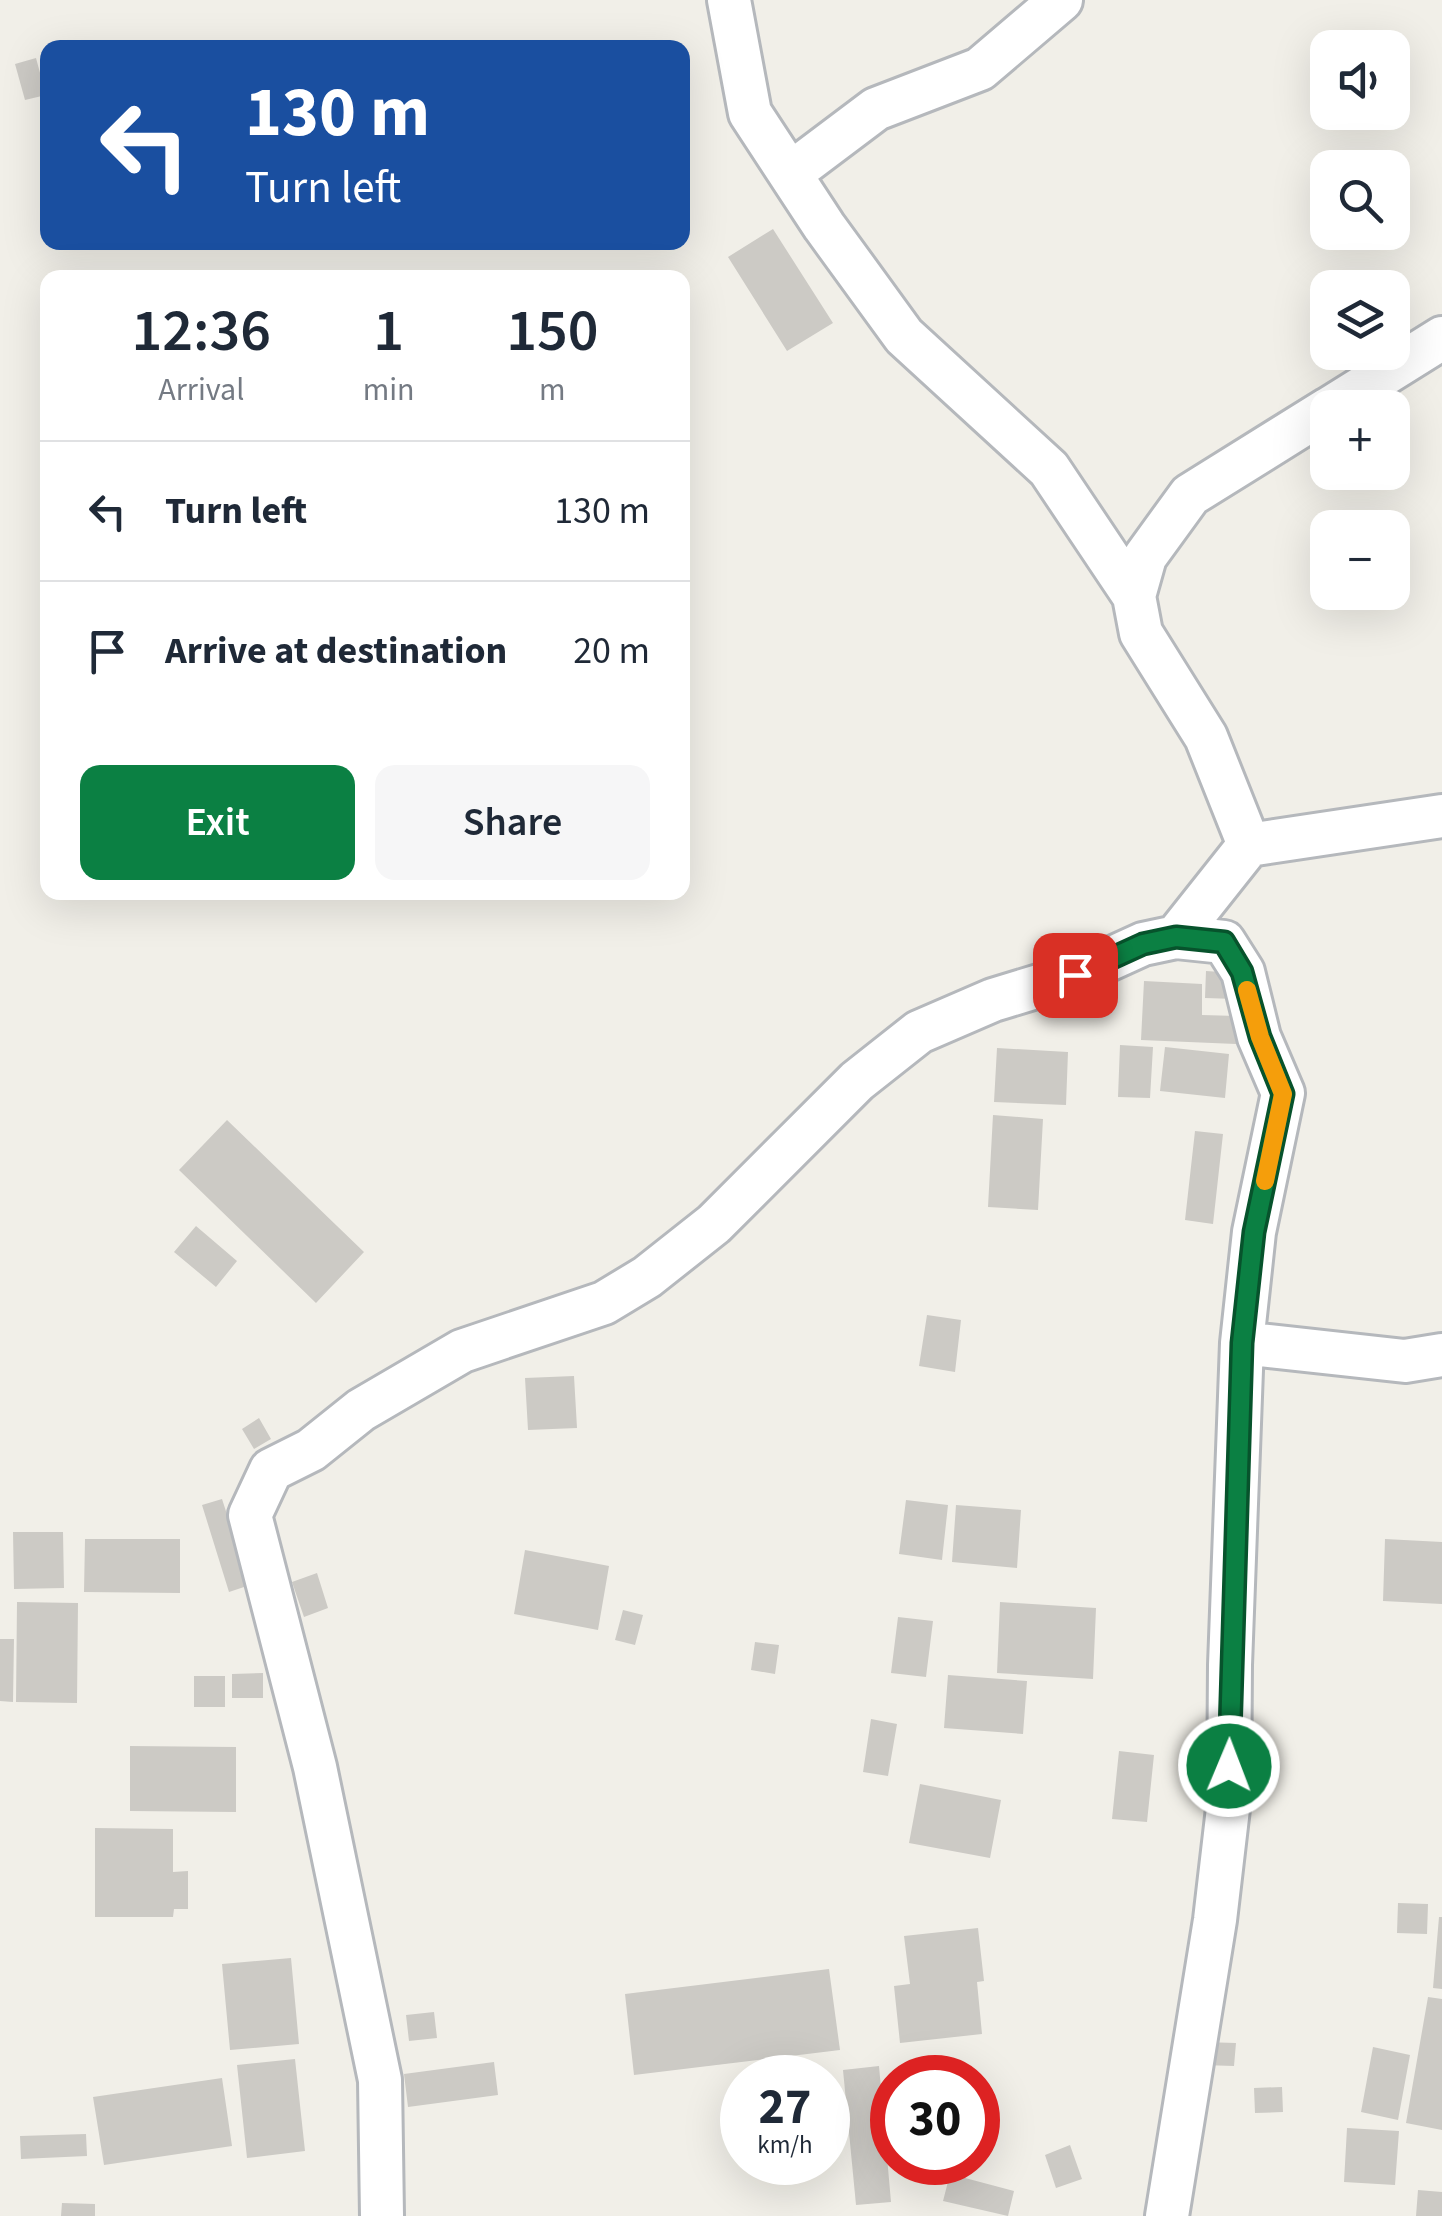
<!DOCTYPE html>
<html lang="en">
<head>
<meta charset="utf-8">
<style>
	body { margin:0; font-family:"Source Sans 3",sans-serif; background:#f6f6f7; color:#1f2937; height:100vh; display:flex; flex-direction:column; font-size:38px; white-space:nowrap }
	* { box-sizing:border-box; margin:0 }
	p { font-size:32px; color:#747a83 }
	.icon { flex:none; width:55px; height:55px; fill:none; stroke:currentColor; stroke-width:2; stroke-linecap:round; stroke-linejoin:round }
	.map { position:relative; flex:1; overflow:hidden }
	.panel { position:absolute; left:40px; top:270px; width:650px; height:630px; display:flex; flex-direction:column; background:#fff; border-radius:20px; box-shadow:0 10px 40px #0002 }
	.panel>* { flex:none }
	.hud { position:absolute; left:40px; top:40px; width:650px; height:210px; border-radius:20px; box-shadow:0 10px 40px #0002; background:#1a4fa0; color:#fff; overflow:hidden }
	.fabs { position:absolute; left:1310px; top:30px; display:grid; gap:20px }
	.fabs a { display:grid; place-items:center; width:100px; height:100px; border-radius:20px; background:#fff; box-shadow:0 10px 40px #0002; font-size:50px }
	.speed { position:absolute; left:720px; top:2055px; display:flex; gap:20px; font-size:50px; font-weight:700; text-align:center }
	.speed>* { display:grid; place-content:center; width:130px; height:130px; border-radius:50%; background:#fff; box-shadow:0 10px 40px #0002; line-height:1 }
	.speed small { font-size:25px; font-weight:400 }
	.speed .limit { border:15px solid #d22; background:#fff; color:#111 }
	.pin { position:absolute; display:grid; place-items:center; width:85px; height:85px; color:#fff; margin:-42px; border-radius:20px; box-shadow:0 5px 15px #0006 }
	.me { position:absolute; width:110px; margin:-55px; rotate:1deg; stroke-linejoin:round; filter:drop-shadow(0 0 8px #0008) }
	.turn { display:flex; align-items:center; gap:35px; height:210px; padding:0 40px; font-size:45px }
	.turn .icon { width:130px; height:130px; stroke-width:2.5 }
	.turn b { display:block; font-size:70px; line-height:85px }
	.eta { display:flex; justify-content:space-evenly; align-items:center; height:170px; text-align:center }
	.eta b { font-size:60px; font-weight:600; line-height:70px }
	.primary-button { display:flex; gap:20px; margin-top:auto; padding:20px 40px }
	.primary-button a { flex:1; height:115px; border-radius:20px; background:#0b8043; color:#fff; font-size:40px; font-weight:600; line-height:115px; text-align:center }
	.primary-button a+a { background:#f6f6f7; color:#1f2937 }
	ul { padding:0; list-style:none }
	li { display:flex; align-items:center; gap:30px; height:140px; padding:0 40px; border-top:2px solid #e0e1e3 }
	li div { flex:1 }
	li b { display:block; font-size:38px }
	li em { font-style:normal }
	.map>svg:first-child { display:block }
	.building { fill:#cccac5 }
	.lines { fill:none; stroke-linecap:round; stroke-linejoin:round }
	.street-casing { stroke:#b5b8bc; stroke-width:48 }
	.street { stroke:#fff; stroke-width:42 }
	.route-casing { stroke:#07532c; stroke-width:25 }
	.route { stroke:#0b8043; stroke-width:18 }
	.slow { stroke:#f59e0b; stroke-width:18 }
</style>
</head>
<body>
<div class="map">
<svg width="1442" height="2216" viewBox="0 0 1442 2216">
	<rect width="100%" height="100%" fill="#f1efe8"/>
	<!-- building -->
	<path class="building" d="M36 58 46 95 25 100 15 64Z
		M773 229 833 323 787 351 728 257Z
		M1206 971 1236 973 1235 999 1205 998Z
		M1144 981 1202 984V1015L1237 1016 1236 1044 1141 1040Z
		M1120 1045 1153 1047 1150 1098 1118 1097Z
		M1165 1047 1229 1054 1225 1098 1160 1091Z
		M997 1048 1068 1052 1066 1105 994 1102Z
		M993 1115 1043 1119 1038 1210 988 1207Z
		M227 1120 364 1252 316 1303 179 1170Z
		M1195 1131 1223 1134 1213 1224 1185 1220Z
		M196 1226 237 1261 216 1287 174 1252Z
		M927 1315 961 1320 955 1372 919 1366Z
		M574 1376 577 1428 528 1430 525 1378Z
		M259 1418 271 1439 254 1449 242 1429Z
		M222 1499 250 1585 229 1592 202 1505Z
		M906 1500 948 1505 942 1560 899 1554Z
		M956 1505 1021 1510 1017 1568 952 1562Z
		M13 1532H63L64 1588 14 1589Z
		M85 1539H180V1593L84 1592Z
		M1385 1539 1442 1542V1604L1383 1601Z
		M525 1550 609 1566 598 1630 514 1614Z
		M317 1573 328 1608 304 1617 292 1582Z
		M17 1602 78 1603 77 1703 16 1702Z
		M1000 1602 1096 1608 1093 1679 997 1673Z
		M623 1610 643 1615 635 1645 615 1640Z
		M898 1617 933 1621 926 1677 891 1673Z
		M0 1639H14L13 1702 0 1701Z
		M755 1642 779 1645 775 1674 751 1670Z
		M263 1673V1698H232V1674Z
		M948 1675 1027 1681 1023 1734 944 1728Z
		M194 1676H225V1707H194Z
		M871 1719 897 1724 888 1776 863 1772Z
		M130 1746 236 1747V1812L130 1811Z
		M1119 1751 1154 1755 1147 1822 1112 1819Z
		M920 1784 1001 1800 990 1858 909 1843Z
		M95 1828 173 1829V1872L188 1871V1909H174L173 1917H95Z
		M1398 1903 1428 1904 1427 1934 1397 1933Z
		M1439 1917H1442V1989L1433 1988Z
		M978 1928 984 1981 977 1982 982 2034 900 2043 894 1986 910 1984 904 1936Z
		M291 1958 299 2044 230 2050 222 1964Z
		M829 1969 840 2050 634 2075 625 1994Z
		M1428 1997 1442 1999V2130L1406 2123Z
		M434 2012 437 2038 409 2041 406 2015Z
		M1203 2042 1236 2043 1234 2066 1202 2065Z
		M1373 2047 1410 2055 1398 2120 1361 2112Z
		M295 2059 305 2151 247 2158 237 2065Z
		M494 2062 498 2095 408 2107 404 2074Z
		M879 2066 891 2202 856 2205 843 2070Z
		M222 2078 232 2146 104 2165 93 2097Z
		M1282 2087 1283 2112 1255 2113 1254 2088Z
		M1347 2128 1399 2131 1395 2185 1344 2182Z
		M86 2134 87 2156 21 2159 20 2136Z
		M1070 2145 1082 2179 1056 2188 1045 2155Z
		M950 2174 1014 2191 1008 2216 943 2201Z
		M1418 2190 1442 2192V2216H1416Z
		M62 2203 95 2204V2216H61Z"/>
	<g class="lines">
		<!-- street casing -->
		<g class="street-casing">
			<path id="street" d="M729 0 750 113 824 226 904 336 1049 469 1134 596
				M791 173 876 109 980 69 1061 0
				M1330 408 1442 338
				M1249 845 1206 737 1141 633 1134 596 1145 557 1190 495 1328 409
				M1176 937 1249 845 1442 816
				M1242 1343 1405 1361 1442 1355
				M382 2216 380 2080 315 1767 250 1515 271 1470 311 1450 361 1410 462 1351 604 1303 647 1277 714 1224 857 1081 919 1032 993 1000 1075 975 1143 944 1176 937 1224 942 1243 972 1259 1037 1283 1093 1254 1232 1242 1343 1230 1665 1229 1800 1215 1920 1167 2216"/>
		</g>
		<!-- street -->
		<use href="#street" class="street"/>
	</g>
	<g class="lines">
		<!-- route casing -->
		<g class="route-casing">
			<path id="route" d="M1075 975 1143 944 1176 937 1224 942 1242 972 1260 1037 1283 1094 1254 1232 1242 1343 1229 1766"/>
		</g>
		<!-- route -->
		<use href="#route" class="route"/>
		<!-- slow -->
		<path class="slow" d="M1247 990 1260 1037 1283 1094 1265 1181"/>
	</g>
</svg>
<div class="fabs">
<a><svg class="icon" aria-label="sound" viewBox="0 0 24 24"><path d="M4 9h4l5-4v14l-5-4H4zM17 9q2 3 0 6"/></svg></a>
<a><svg class="icon" aria-label="search" viewBox="0 0 24 24"><circle cx="10" cy="10" r="6"/><path d="M15 15l6 6"/></svg></a>
<a><svg class="icon" aria-label="layers" viewBox="0 0 24 24"><path d="M12 4l9 5-9 5-9-5zM3 14l9 5 9-5"/></svg></a>
<a>+</a>
<a>−</a>
</div>
<div class="speed"><div>27<small>km/h</small></div><div class="limit">30</div></div>
<div class="pin" style="left:1075px;top:975px;background:#d93025"><svg class="icon" aria-label="arrive" viewBox="0 0 24 24"><path d="M6 21V4h12l-3 4 3 4H6"/></svg></div>
<svg class="me" style="left:1229px;top:1766px" viewBox="-20 -20 40 40"><circle r="17" fill="#0b8043" stroke="#fff" stroke-width="3"/><path d="M0-11L8 9 0 5-8 9z" fill="#fff"/></svg>
<div class="hud">
<div class="turn"><svg class="icon" aria-label="left" viewBox="0 0 24 24"><path d="M17 20v-9H6M10 6l-5 5 5 5"/></svg><div><b>130 m</b>Turn left</div></div>
</div>
<section class="panel">
<div class="eta">
<div><b>12:36</b><p>Arrival</p></div>
<div><b>1</b><p>min</p></div>
<div><b>150</b><p>m</p></div>
</div>
<ul>
<li><svg class="icon" aria-label="left" viewBox="0 0 24 24"><path d="M17 20v-9H6M10 6l-5 5 5 5"/></svg><div><b>Turn left</b></div><em>130 m</em></li>
<li><svg class="icon" aria-label="arrive" viewBox="0 0 24 24"><path d="M6 21V4h12l-3 4 3 4H6"/></svg><div><b>Arrive at destination</b></div><em>20 m</em></li>
</ul>
<div class="primary-button"><a>Exit</a><a>Share</a></div>
</section>
</div>
</body>
</html>
